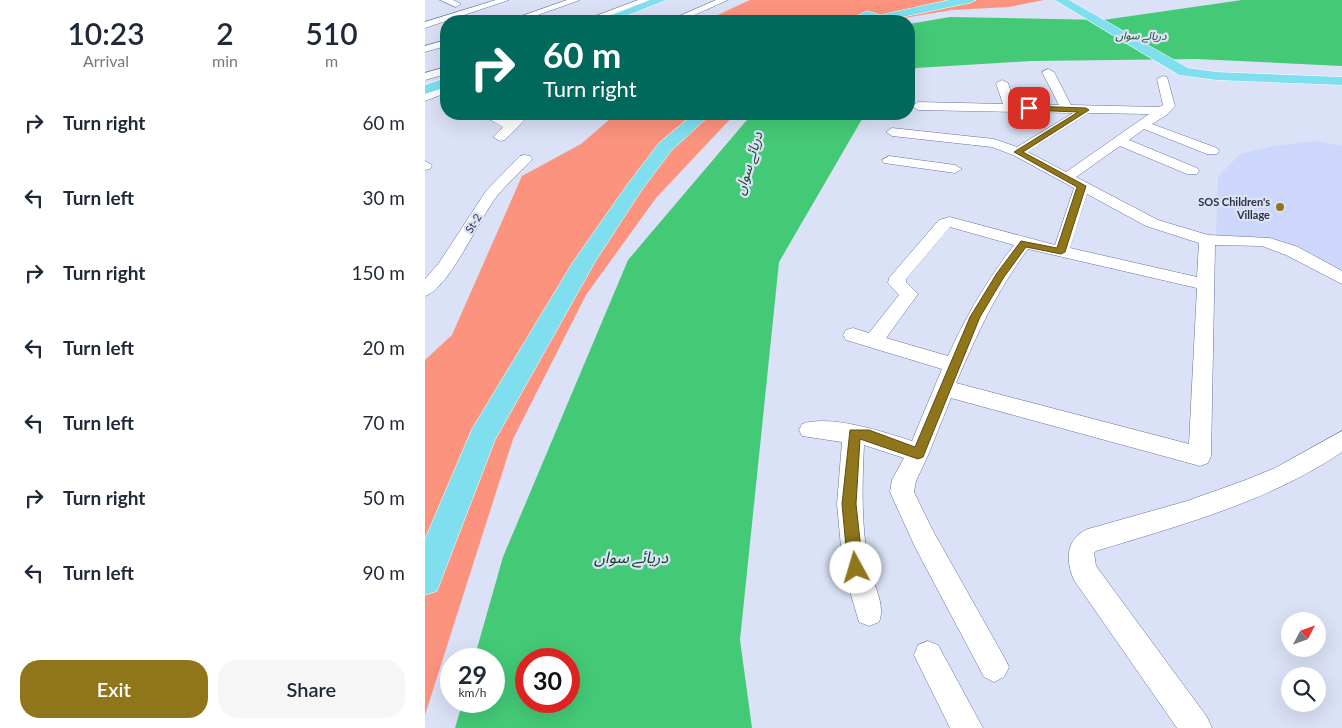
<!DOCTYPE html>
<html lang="en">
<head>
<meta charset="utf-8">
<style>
	body { margin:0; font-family:Lato,"Noto Sans Arabic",sans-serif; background:#f6f6f7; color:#1f2937; height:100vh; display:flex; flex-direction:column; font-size:19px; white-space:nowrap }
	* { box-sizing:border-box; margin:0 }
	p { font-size:16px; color:#747a83 }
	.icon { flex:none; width:28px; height:28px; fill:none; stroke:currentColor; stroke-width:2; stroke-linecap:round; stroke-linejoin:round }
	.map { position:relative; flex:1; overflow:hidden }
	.side { display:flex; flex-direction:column; background:#fff; width:425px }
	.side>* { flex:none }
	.banner { position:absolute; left:15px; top:15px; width:475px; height:105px; border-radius:20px; box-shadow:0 5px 20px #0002; background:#00695c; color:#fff; overflow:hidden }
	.needle { width:32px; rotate:49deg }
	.buttons { position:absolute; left:856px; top:612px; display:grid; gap:10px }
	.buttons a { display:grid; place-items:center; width:45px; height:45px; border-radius:50%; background:#fff; box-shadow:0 5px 20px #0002; font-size:25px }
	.speed { position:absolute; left:15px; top:648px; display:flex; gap:10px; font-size:25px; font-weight:700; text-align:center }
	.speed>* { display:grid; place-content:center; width:65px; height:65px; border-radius:50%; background:#fff; box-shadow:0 5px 20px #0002; line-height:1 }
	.speed small { font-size:12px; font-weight:400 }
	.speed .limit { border:8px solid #d22; background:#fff; color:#111 }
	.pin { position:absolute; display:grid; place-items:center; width:42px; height:42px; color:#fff; margin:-21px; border-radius:10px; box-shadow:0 2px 8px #0006 }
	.me { position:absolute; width:55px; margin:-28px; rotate:354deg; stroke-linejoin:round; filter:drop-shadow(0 0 4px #0008) }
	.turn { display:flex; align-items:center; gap:18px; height:105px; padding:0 20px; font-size:22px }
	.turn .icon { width:65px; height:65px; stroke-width:2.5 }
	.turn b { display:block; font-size:35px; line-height:42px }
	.eta { display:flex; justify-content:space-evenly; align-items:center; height:85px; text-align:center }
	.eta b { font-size:30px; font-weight:600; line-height:35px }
	.action { display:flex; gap:10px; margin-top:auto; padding:10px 20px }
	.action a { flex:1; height:58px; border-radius:20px; background:#8f761b; color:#fff; font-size:20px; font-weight:600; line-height:58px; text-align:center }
	.action a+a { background:#f6f6f7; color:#1f2937 }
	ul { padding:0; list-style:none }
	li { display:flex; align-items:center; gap:15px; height:75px; padding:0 20px }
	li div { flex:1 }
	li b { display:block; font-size:19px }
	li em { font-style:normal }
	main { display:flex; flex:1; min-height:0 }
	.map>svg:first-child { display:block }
	.built { fill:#ccd7fb }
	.green { fill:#fc937e }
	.water { fill:#44ca77; fill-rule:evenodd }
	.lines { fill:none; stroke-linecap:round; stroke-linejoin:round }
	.minor-casing { stroke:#6773a2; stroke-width:1 }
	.major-casing { stroke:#fff; stroke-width:1 }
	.minor { fill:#fff; fill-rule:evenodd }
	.major { fill:#80dfef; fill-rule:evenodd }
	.route { fill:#8f761b; stroke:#5d4d12 }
	.poi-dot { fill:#8f761b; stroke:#dbe1f6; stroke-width:2 }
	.labels { text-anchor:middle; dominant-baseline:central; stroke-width:4.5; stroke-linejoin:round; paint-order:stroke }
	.far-water-label { font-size:11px; font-style:italic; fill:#124626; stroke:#dbe1f6 }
	.far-poi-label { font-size:11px; font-weight:bold; fill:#2c3146; stroke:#dbe1f6; text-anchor:end }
	.far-street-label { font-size:11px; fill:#2c3146; stroke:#dbe1f6 }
	.water-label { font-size:14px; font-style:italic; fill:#124626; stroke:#dbe1f6 }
	.near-water-label { font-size:16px; font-style:italic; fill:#124626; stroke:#dbe1f6 }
</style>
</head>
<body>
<main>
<section class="side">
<div class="eta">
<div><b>10:23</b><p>Arrival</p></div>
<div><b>2</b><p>min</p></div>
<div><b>510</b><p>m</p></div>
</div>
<ul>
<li><svg class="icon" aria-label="right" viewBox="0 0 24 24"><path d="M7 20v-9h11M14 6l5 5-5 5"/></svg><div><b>Turn right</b></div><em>60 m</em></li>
<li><svg class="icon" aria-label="left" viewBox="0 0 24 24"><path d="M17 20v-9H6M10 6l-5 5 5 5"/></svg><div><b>Turn left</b></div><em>30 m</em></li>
<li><svg class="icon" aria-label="right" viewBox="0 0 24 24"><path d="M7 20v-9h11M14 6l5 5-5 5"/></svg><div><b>Turn right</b></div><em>150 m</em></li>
<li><svg class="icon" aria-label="left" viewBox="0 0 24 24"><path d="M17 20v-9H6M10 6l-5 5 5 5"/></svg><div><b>Turn left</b></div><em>20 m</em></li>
<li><svg class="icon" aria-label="left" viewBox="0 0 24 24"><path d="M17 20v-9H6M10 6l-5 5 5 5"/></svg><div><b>Turn left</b></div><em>70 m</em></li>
<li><svg class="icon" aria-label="right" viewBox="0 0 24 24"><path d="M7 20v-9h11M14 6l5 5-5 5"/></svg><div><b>Turn right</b></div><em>50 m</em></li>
<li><svg class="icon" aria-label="left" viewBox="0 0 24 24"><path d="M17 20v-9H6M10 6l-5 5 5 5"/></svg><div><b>Turn left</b></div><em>90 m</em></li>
</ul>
<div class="action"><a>Exit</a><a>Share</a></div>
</section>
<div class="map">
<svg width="917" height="728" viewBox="0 0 917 728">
	<rect width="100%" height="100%" fill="#dbe1f6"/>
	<!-- built -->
	<path class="built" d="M891 141 917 146V274L852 241 820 236 791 238 793 177 815 154 849 146Z"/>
	<!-- green -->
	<path class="green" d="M325 0H619L584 7 526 10 461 21H302L286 18Z
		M191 114H310L231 198 161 295 88 439 0 715V360L27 335 97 176 156 144Z"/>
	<!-- water -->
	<path class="water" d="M817 0H917V66L772 59 606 61 491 68 484 72V24L525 17 678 20Z
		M327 114H440L354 262 315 640 327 728H30L38 701H69V659H49L78 557 203 260ZM101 659H144V701H101Z"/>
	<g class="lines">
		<!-- minor casing -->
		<g class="minor-casing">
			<path id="minor" d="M15 0H28L36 4 31 7Z
				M71 0H84L0 28V22Z
				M142 0H155L96 21H82Z
				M213 0H225L170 21H157Z
				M291 0H303L256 21H243Z
				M21 40V46L0 52V46Z
				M21 67V74L0 80V73Z
				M623 69 629 72 646 105 734 107 738 105 732 79 738 76 742 77 750 106 743 114 727 124 792 148 794 151 792 154H782L719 129 704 140 772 168 774 171 772 174H762L695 146 651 177 733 220 783 235 845 238 873 247 917 271V284L861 255 837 246 790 245 786 456 783 463 775 466 526 398 504 453 491 481 489 492 508 531 579 657 584 667 579 677 569 682 559 677 490 547 465 492 467 480 479 458 439 445C437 486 436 526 444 567 448 585 461 604 454 622L444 626 434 622 418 568 412 504 417 442 377 436 374 430 377 424C405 414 459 432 487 441L517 369 421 340 418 335 421 330 428 328 444 333 474 295 463 283 464 278 514 220 525 217 630 245 649 188 588 155 567 147 467 136 461 132 467 128 569 139 592 147 648 113 493 110 487 106 493 102 578 104 571 83 577 80 583 83 590 104 634 105 617 72ZM664 113 724 114 641 172 603 152ZM662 194 721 226 774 243 772 277 645 248ZM525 227 589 245C562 280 541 316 523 356L461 338 493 294 481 282V279ZM603 249 772 288 764 444 531 383C553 332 570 294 603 249Z
				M21 86V93L0 101V93Z
				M55 114H71L85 120 92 114H105L80 140 75 141 68 137 78 127Z
				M100 155 105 156 107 159 105 162C94 173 82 184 72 196 55 217 24 289 0 296V279L14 263 61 191 95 156Z
				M464 156 530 165 537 169 530 173 459 163 457 160Z
				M0 161 7 165 5 169 0 170Z
				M917 431V452C843 502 756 525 671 551L669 553 671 566 782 717 787 728H752L649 580C640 560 641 538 663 529L762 501 818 481 850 468Z
				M503 641 513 645 558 728H525L489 655 493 645Z"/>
		</g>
		<!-- major casing -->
		<g class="major-casing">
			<path id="major" d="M225 0H241L188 21H172Z
				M524 0H551L545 3C504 10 463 24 421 21L442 11 455 15Z
				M630 0H644L763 68 791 72 917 77V85L791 80 754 75Z
				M21 78V87L0 94V85Z
				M269 114H286L246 151 216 191 170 262 70 440 12 591 0 595V539L47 429 148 262 202 185 234 143Z"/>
		</g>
		<!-- minor -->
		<use href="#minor" class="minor"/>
		<!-- major -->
		<use href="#major" class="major"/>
	</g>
	<!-- route -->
	<path class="route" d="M604 106 661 108 664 110 598 152 661 186 640 252 636 254 601 247 579 277 555 317 498 457 493 459 435 439 431 504 438 568 436 573 431 575 425 573 423 568 417 504 425 430H444L490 447 545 317 572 273 596 241 632 248 652 187 589 152 653 112 602 110Z"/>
	<!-- markers -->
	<circle class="poi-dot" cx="855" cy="207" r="5"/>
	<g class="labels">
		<!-- far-water labels -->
		<g class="far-water-label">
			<text transform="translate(716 35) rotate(1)">دریائے سواں</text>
		</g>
		<!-- far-poi labels -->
		<g class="far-poi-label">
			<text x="845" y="201">SOS Children's<tspan x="845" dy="13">Village</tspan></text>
		</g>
		<!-- far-street labels -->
		<g class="far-street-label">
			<text transform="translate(48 223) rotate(-58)">St-2</text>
		</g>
		<!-- water labels -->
		<g class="water-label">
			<text transform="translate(323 163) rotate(-73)">دریائے سواں</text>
		</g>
		<!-- near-water labels -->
		<g class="near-water-label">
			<text x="206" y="556">دریائے سواں</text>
		</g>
	</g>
</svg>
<div class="buttons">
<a><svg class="needle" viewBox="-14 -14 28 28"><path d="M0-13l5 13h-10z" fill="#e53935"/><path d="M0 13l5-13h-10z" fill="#747a83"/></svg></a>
<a><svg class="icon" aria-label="search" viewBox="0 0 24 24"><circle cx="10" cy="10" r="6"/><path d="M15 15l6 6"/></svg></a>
</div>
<div class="speed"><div>29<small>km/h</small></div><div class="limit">30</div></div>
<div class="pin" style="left:604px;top:108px;background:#d93025"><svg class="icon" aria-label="arrive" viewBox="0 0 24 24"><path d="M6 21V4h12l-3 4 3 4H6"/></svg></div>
<svg class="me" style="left:431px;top:568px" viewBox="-20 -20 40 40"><circle r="19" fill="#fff"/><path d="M0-13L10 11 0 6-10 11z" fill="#8f761b"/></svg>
<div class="banner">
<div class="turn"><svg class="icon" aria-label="right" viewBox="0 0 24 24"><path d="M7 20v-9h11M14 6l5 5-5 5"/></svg><div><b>60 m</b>Turn right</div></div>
</div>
</div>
</main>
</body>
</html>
